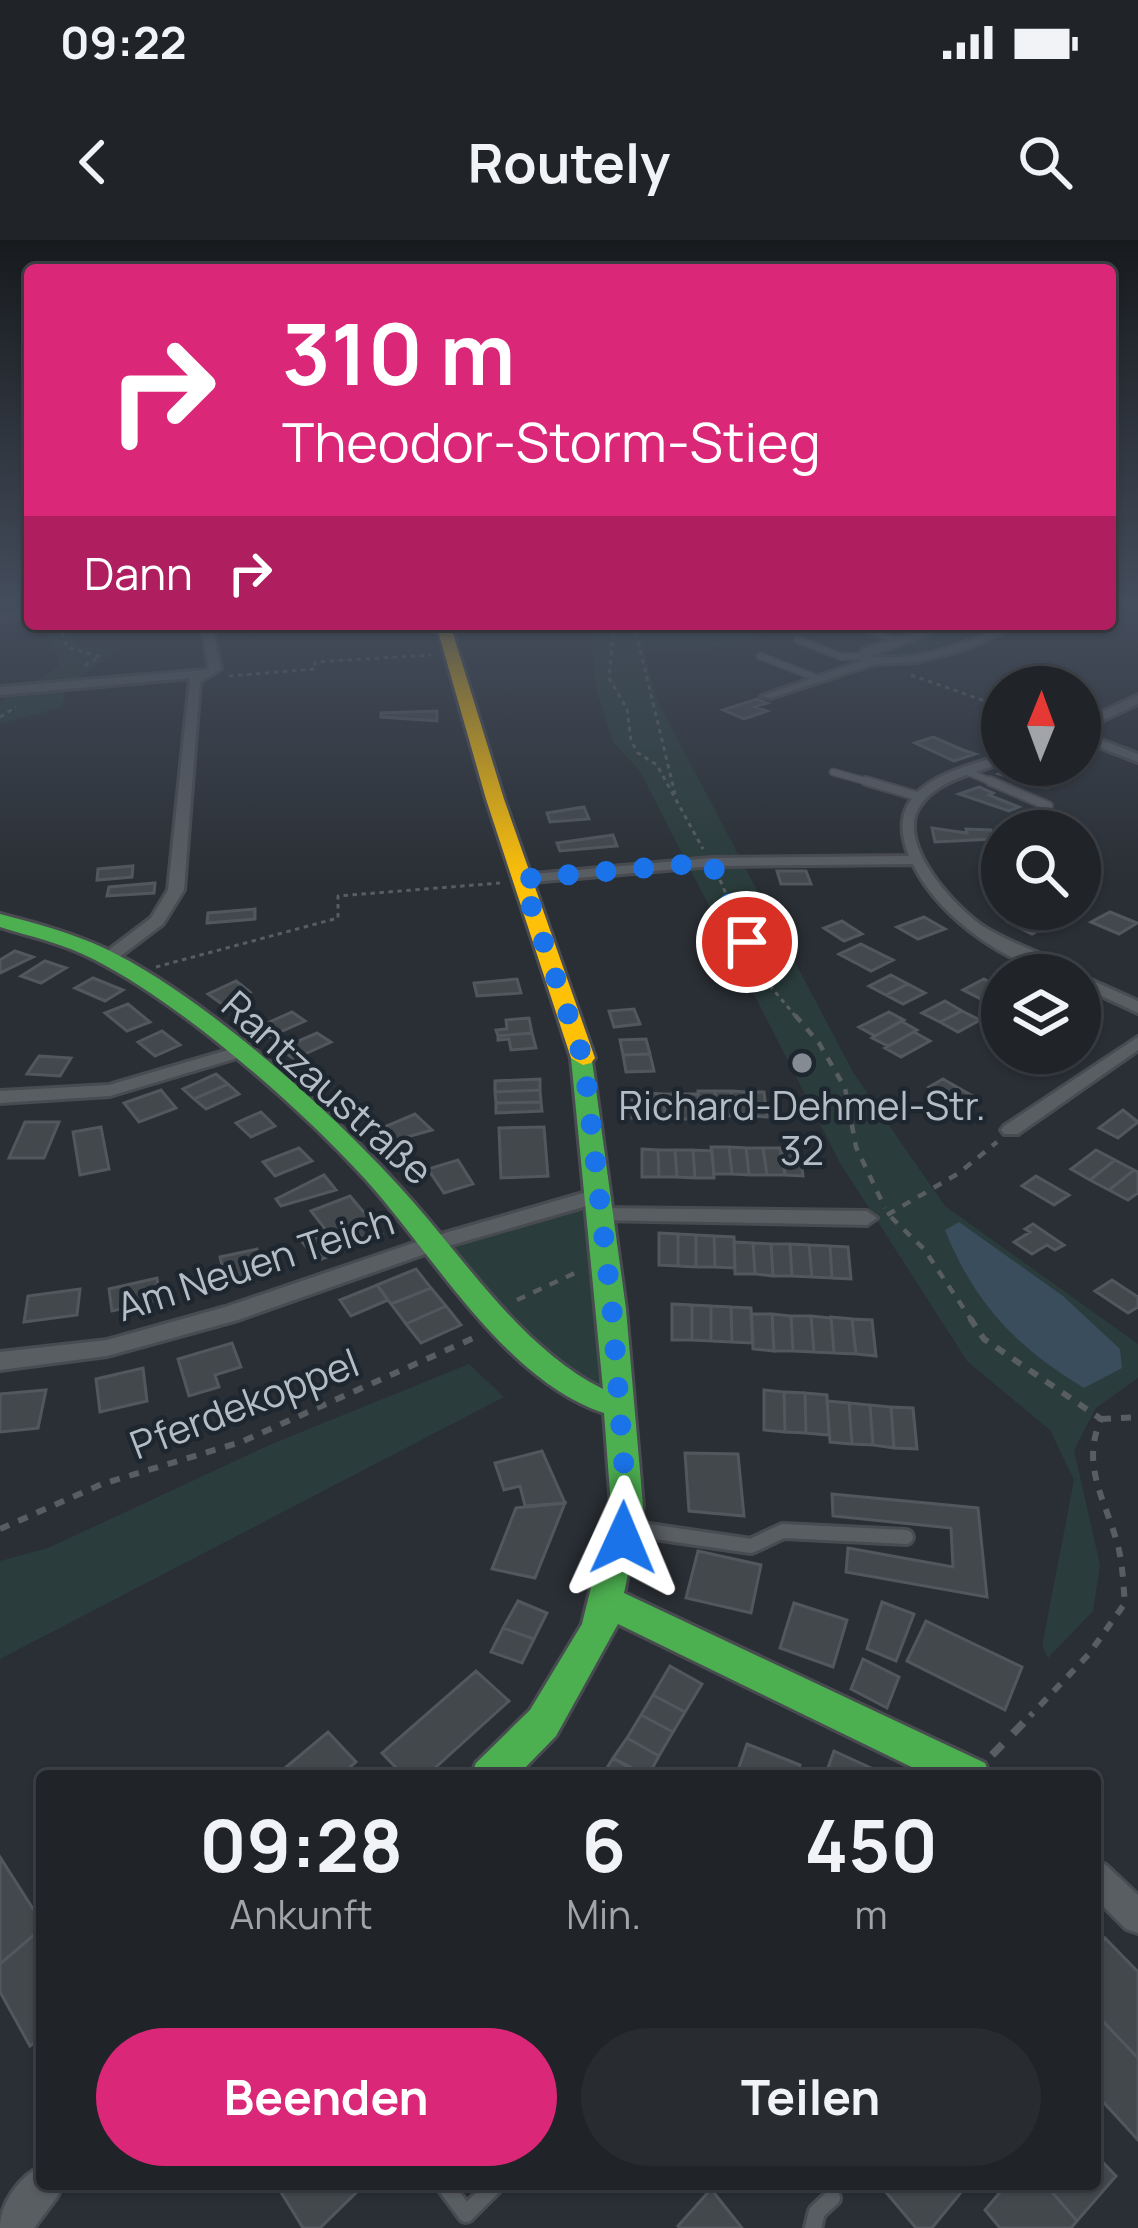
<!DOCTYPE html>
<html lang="de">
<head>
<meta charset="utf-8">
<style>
	body { margin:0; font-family:Manrope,sans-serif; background:#282b30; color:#f1f3f6; height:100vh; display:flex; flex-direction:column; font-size:45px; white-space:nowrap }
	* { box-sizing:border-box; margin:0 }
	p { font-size:39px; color:#a2a4a8 }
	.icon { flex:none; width:66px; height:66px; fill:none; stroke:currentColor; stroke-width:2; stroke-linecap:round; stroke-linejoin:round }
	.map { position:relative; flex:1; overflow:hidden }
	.drawer { position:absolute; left:36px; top:1530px; width:1065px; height:420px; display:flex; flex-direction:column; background:#202328; border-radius:12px; box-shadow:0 3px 9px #0004,0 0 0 3px #3d4045 }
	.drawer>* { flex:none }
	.hud { position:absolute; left:24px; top:24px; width:1092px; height:366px; border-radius:12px; box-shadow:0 3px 9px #0004,0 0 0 3px #3d4045; background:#db2777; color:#fff; overflow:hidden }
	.needle { width:78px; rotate:1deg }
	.buttons { position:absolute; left:981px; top:426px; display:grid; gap:24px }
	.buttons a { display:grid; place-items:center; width:120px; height:120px; border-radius:50%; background:#202328; box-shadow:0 3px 9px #0004,0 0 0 3px #3d4045; font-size:60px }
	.pin { position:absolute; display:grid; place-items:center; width:102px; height:102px; color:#fff; margin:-51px; border:6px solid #fff; border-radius:50%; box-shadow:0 3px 12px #0007 }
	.me { position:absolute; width:132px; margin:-66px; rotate:1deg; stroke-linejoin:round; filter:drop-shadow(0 0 9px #0008) }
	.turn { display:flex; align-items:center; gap:42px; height:252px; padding:0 60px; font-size:54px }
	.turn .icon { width:156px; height:156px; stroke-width:2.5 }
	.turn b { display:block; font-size:84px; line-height:102px }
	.then { display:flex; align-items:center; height:114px; padding:0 60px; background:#0003; gap:24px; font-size:45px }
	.eta { display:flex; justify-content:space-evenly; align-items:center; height:204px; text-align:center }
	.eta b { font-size:72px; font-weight:700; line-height:84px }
	.cta { display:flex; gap:24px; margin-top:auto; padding:24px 60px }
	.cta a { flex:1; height:138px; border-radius:72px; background:#db2777; color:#fff; font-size:48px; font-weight:700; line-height:138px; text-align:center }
	.cta a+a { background:#282b30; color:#f1f3f6 }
	.status { display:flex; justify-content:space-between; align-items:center; height:84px; padding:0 60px; background:#202328; direction:ltr }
	.status svg { height:33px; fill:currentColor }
	header { display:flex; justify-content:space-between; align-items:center; height:156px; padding:0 60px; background:#202328; font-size:54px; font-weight:700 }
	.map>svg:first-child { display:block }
	.green { fill:#2a3c3b }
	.water { fill:#3a4d5d }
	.building { fill:#43484d; stroke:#51575d; stroke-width:3 }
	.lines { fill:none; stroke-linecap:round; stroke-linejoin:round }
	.lane-far3-casing { stroke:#484b50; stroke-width:9 }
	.lane-far2-casing { stroke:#484b50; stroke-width:12 }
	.lane-far1-casing { stroke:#484b50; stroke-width:20 }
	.lane-casing { stroke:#484b50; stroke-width:22 }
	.street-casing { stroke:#484b50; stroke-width:6 }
	.fast-casing { stroke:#484b50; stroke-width:6 }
	.slow-casing { stroke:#484b50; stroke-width:6 }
	.path-far3 { stroke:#585d61; stroke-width:3; stroke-dasharray:4.5 4.5; stroke-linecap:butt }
	.path-far2 { stroke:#585d61; stroke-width:4.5; stroke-dasharray:9 9; stroke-linecap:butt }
	.path-far1 { stroke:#585d61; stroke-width:6; stroke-dasharray:10 10; stroke-linecap:butt }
	.path { stroke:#585d61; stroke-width:8; stroke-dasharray:15 15; stroke-linecap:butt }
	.lane-far3 { stroke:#595e63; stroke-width:6 }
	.lane-far2 { stroke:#595e63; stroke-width:8 }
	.lane-far1 { stroke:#595e63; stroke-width:14 }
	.lane { stroke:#595e63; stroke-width:16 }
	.street { fill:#595e63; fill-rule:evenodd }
	.fast { fill:#4caf50; fill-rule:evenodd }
	.slow { fill:#ffc107; fill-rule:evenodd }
	.route { stroke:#1a73e8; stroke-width:21; stroke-dasharray:0 37.8 }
	.poi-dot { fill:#848b93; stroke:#1e272f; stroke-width:4.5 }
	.labels { text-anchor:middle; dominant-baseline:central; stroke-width:9; stroke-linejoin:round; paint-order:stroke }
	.street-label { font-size:39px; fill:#b4bdc5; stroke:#1e272f }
	.poi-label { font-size:39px; fill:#b4bdc5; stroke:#1e272f }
</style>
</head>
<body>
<div class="status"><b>09:22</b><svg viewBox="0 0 49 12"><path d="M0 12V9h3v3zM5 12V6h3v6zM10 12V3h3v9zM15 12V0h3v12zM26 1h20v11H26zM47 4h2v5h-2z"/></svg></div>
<header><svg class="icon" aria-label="back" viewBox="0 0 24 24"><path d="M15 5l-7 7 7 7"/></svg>Routely<svg class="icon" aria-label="search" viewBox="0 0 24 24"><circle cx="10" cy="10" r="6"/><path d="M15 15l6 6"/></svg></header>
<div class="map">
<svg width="1138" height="1988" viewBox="0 0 1138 1988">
	<rect width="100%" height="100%" fill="#2a2f35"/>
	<!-- green -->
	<path class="green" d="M47 384H64L75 406 118 410 66 447 62 467 0 484V462L59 426Z
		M590 384H638L655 454 670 485 853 832 904 907 945 966 1138 1104V1138L1096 1168 1074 1210 1100 1325 1093 1371 1048 1418 1042 1406 1074 1240 1050 1190 967 1121 840 923 640 531 613 502 596 449Z
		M643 384H793L709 409 650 410Z
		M960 384H1001L892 422 870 416Z
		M589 965 614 1158 590 1156 449 1007Z
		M469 1124 504 1157 0 1419V1321L48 1308 274 1203Z"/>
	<!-- water -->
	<path class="water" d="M959 982 1063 1056 1120 1109 1122 1128 1084 1148C1017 1108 974 1063 945 990Z"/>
	<!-- building -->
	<path class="building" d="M757 459 767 463 755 467 767 471 744 479 723 470Z
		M437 471V481L381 477V473Z
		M933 497 963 510 975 514 954 521 915 503Z
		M1019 527 1033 533 1028 535 1055 545 1046 548 999 534Z
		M979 547 993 553 989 555 1019 567 1009 571 959 554Z
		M584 567 589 579 550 582 547 573Z
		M932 588 967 593 966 589 991 590 993 599 935 602Z
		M613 595 617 606 560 611 557 603Z
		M133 626 132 637 97 640 98 629Z
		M777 631H806L811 644H781Z
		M155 643 154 653 107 656 109 647Z
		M255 669V679L207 683 208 673Z
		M1110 672 1137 683 1119 694 1091 682Z
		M1023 674 1047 686 1032 694 1008 682Z
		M924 677 945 689 918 699 897 687Z
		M842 681 862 694 844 701 824 688Z
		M861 704 893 720 871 731 839 714Z
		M15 711 33 717 0 733V720Z
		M45 721 66 728 41 743 21 736Z
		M891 735 908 744 886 755 869 746Z
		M93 738 123 750 105 761 75 748Z
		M517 739 521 753 477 756 474 743Z
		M984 739 1002 748 981 759 963 750Z
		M236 741 250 752 222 764 208 754Z
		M908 744 925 753 903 764 886 755Z
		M945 761 962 771 940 782 922 773Z
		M128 764 150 782 127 791 105 773Z
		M634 769 640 784 614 787 609 771Z
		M962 771 980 780 958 792 940 782Z
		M292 772 305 781 269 797 256 788Z
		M889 772 904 780 875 796 859 787Z
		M529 778 532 793 498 796 496 790 507 789 506 780Z
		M901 781 917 790 888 806 872 798Z
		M162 791 180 805 155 816 138 802Z
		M914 792 930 801 901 817 885 808Z
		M317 793 331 802 294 819 280 809Z
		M532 793 536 808 511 810 509 799 498 800V796Z
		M646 799 650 814 623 815 620 800Z
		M650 814 654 831 626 832 623 815Z
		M39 816 71 818 60 836 27 834Z
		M216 834 228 844 194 859 183 849Z
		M540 839V850L495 852V841Z
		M943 839 971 855 957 863 929 847Z
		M228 844 239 854 206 869 194 859Z
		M161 850 176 868 139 882 124 863Z
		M540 850 541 862 496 863 495 852Z
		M698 851H715L717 876H700Z
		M715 851H731L733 876H717Z
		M731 851 747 852 750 876H733Z
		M747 852H764L767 877 750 876Z
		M632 853H647L648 878H632Z
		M647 853 664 854 665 878H648Z
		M664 854H680L682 879 665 878Z
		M681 854H698L700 879H682Z
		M541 862 542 871 496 873V863Z
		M1123 870 1138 882 1118 898 1099 888Z
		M261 872 275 886 251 897 236 883Z
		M415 874 432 890 389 902 377 890Z
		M25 882H59L44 918H9Z
		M101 887 109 929 80 935 73 892Z
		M544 887 548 936 501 938 499 888Z
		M711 907H729L732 934H714Z
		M729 907 746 908 749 935 732 934Z
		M299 908 312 921 275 936 263 922Z
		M746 908H763L767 935H749Z
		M763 908H780L785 935H767Z
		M781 908H799L803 936 785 935Z
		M642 909 658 910 659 937H642Z
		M658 910H675L677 937H659Z
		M675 910H693L695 938 677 937Z
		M693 910 712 911 714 938H695Z
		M1096 910 1115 920 1090 940 1071 929Z
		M458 920 473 944 444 953 428 929Z
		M1115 920 1134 930 1109 950 1090 940Z
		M1134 930 1138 932V953L1128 960 1109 950Z
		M324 935 336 950 281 966 276 959Z
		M1036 936 1069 955 1054 965 1022 946Z
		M350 956 382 994 342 1011 311 971Z
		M1033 984 1064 1005 1055 1010 1047 1005 1032 1014 1014 1002 1030 992 1025 989Z
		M328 993 342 1011 317 1021 303 1003Z
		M659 993 678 994V1026L659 1025Z
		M678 994 696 995V1027L678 1026Z
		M696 995 714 996 715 1027H696Z
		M714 996 734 997 735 1028 715 1027Z
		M734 1002 753 1003 755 1034H735Z
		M753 1003 771 1004 773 1036 755 1034Z
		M771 1004H790L792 1036H773Z
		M790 1004 809 1005 812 1037 792 1036Z
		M809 1005 830 1006 832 1038 812 1037Z
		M830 1006 848 1007 851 1039 832 1038Z
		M257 1009 263 1034 226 1043 220 1017Z
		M416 1029 431 1048 391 1064 377 1045Z
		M157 1038 160 1060 112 1071 109 1049Z
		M1112 1040 1138 1057V1067L1128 1073 1095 1051Z
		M377 1045 388 1060 351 1076 340 1060Z
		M431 1048 446 1066 406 1084 391 1064Z
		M80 1049 77 1075 24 1082 28 1056Z
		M672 1064 692 1065V1100H672Z
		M692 1065 711 1066V1101L692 1100Z
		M446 1066 461 1085 421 1103 406 1084Z
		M711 1066 731 1067 732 1102 711 1101Z
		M731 1067 751 1068 753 1103 732 1102Z
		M751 1074H772L774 1111 753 1109Z
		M772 1074 791 1076 793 1111H774Z
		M791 1076H811L814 1112 793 1111Z
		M811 1076 831 1078 834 1113 814 1112Z
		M831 1077 852 1079 856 1114 834 1113Z
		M852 1079 872 1080 876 1116 856 1114Z
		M232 1103 241 1127 215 1135 219 1147 189 1156 178 1119Z
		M143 1128 147 1161 100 1172 96 1139Z
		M46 1150 38 1188 0 1192V1154Z
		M764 1150 784 1152 785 1192 764 1190Z
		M784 1152 805 1153 806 1193 785 1192Z
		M805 1153 827 1155 829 1195 806 1193Z
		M827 1161 849 1163 852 1204 830 1202Z
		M849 1163 870 1165 873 1205 852 1204Z
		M870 1165 891 1167 894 1208 873 1205Z
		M891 1167 913 1168 917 1209 894 1208Z
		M542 1211 565 1263 525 1266 520 1246 504 1250 495 1223Z
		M685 1213 738 1214 744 1276 689 1271Z
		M832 1254 978 1268 987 1357 846 1332 848 1308 953 1327 951 1288 833 1276Z
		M565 1263 535 1338 492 1329 516 1268Z
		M698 1311 761 1325 751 1373 686 1358Z
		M518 1361 547 1373 534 1399 503 1388Z
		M882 1362 914 1374 896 1421 867 1409Z
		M794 1363 847 1380 833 1427 780 1408Z
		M926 1381 1022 1427 1005 1470 907 1421Z
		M503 1388 534 1399 522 1423 491 1412Z
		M863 1419 899 1437 887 1468 851 1449Z
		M670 1426 702 1444 685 1472 653 1455Z
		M476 1431 509 1461 426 1536H404L382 1513Z
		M653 1455 685 1472 673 1492 641 1475Z
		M641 1475 673 1492 659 1516 627 1498Z
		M328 1492 356 1522 340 1536H292L285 1528Z
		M627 1498 659 1516 648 1536 613 1518Z
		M747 1504 800 1525 797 1536 737 1533Z
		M834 1511 884 1534 883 1536H825Z
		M613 1518 642 1536H602Z
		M0 1617 42 1683V1688L0 1724Z
		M42 1688V1797L30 1806 0 1752V1724Z
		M1105 1698 1138 1732V1818L1095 1773V1708Z
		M1095 1773 1138 1818V1900L1095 1853Z
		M1095 1914 1116 1936 1077 1981 1045 1944H1095Z
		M276 1944H365L320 1988H303Z
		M879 1944H958L963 1950 932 1988H916Z
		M1007 1944H1045L1077 1981 1071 1988H1000L985 1970Z
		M711 1949 742 1988H680L678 1986Z"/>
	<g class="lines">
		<!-- lane-far3 casing -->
		<g class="lane-far3-casing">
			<path id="lane-far3" d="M850 384 899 401
				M798 400 842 417 862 416
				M760 416 819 439
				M833 532 876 544
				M968 532 997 544"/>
		</g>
		<!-- lane-far2 casing -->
		<g class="lane-far2-casing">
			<path id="lane-far2" d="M866 541 920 557
				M990 541 1048 566 1039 574"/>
		</g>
		<!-- lane-far1 casing -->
		<g class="lane-far1-casing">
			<path id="lane-far1" d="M628 1288 751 1306 783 1291 906 1297"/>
		</g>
		<!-- lane casing -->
		<g class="lane-casing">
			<path id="lane" d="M444 1944 466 1974 496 1944
				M813 1988 817 1972 832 1958"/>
		</g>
		<!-- street casing -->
		<g class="street-casing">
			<path id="street" d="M1124 364H1138V369L1125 366Z
				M30 371V377L0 381V375Z
				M201 384H211L221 429 200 442 184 650 163 684 114 721H102V715L151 678 168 650 190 438 0 455V447L205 430 209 428Z
				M942 384H958L870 416C905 422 944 411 977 397 990 391 999 384 1013 384L1000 394 963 410 916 422 875 424 771 458 761 456 862 421 857 418 863 409Z
				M1138 455V464L1080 491V482Z
				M1080 492 1138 514V522L1080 500Z
				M1002 515V523C975 533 937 540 920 566 894 603 957 670 986 688 1015 706 1052 715 1077 735 1018 735 938 678 913 624L711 626 522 643 515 639 522 635 711 618 909 616C881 547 950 531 1002 515Z
				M1080 735 1138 761V773L1080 746Z
				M1138 797V810L1018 894H1004L1001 890 1004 886Z
				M238 807 247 812 244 816 110 856 0 863V851L109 845Z
				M597 949 607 956 604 961 445 1007 238 1080 107 1116 0 1130V1112L107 1100 225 1067 431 997Z
				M600 968 867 971 877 978 867 985 593 980 590 975 593 970Z
				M1095 1620 1106 1625 1138 1655V1693L1126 1689 1095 1658Z
				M42 1926V1944H63L57 1957 34 1988H0C0 1964 19 1936 42 1926Z"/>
		</g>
		<!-- fast casing -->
		<g class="fast-casing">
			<path id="fast" d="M0 674C35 683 72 693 104 708 204 755 342 880 415 964 470 1027 526 1111 603 1149L571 818 583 811 591 813 626 1069 643 1266 624 1353 985 1523 990 1536H930L618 1384 556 1496 517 1536H471L476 1523 530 1470 582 1384 611 1266 604 1173C505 1141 433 1014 365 939 298 866 183 765 95 720 65 704 32 697 0 687Z"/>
		</g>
		<!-- slow casing -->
		<g class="slow-casing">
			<path id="slow" d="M436 384H450L504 559 595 818 591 823 583 825 571 818 486 559Z"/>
		</g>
		<!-- path-far3 -->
		<path class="path-far3" d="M59 384 67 407 100 417 82 427
			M614 384 609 438 627 469 631 501 638 513 657 525 703 609
			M634 384 675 554
			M911 435 1002 467
			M229 436 315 429V422L431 415
			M0 477 16 467
			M720 640 761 735 797 778
			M156 727 338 678V656L500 643"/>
		<!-- path-far2 -->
		<path class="path-far2" d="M795 775 819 803 845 848 856 907 885 968
			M887 975 959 933 997 902
			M891 977 924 1009 972 1081
			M517 1060 577 1032"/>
		<!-- path-far1 -->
		<path class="path-far1" d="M970 1078 984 1099 1101 1179C1080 1227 1106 1260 1118 1306 1123 1325 1123 1344 1125 1363L1089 1414 1030 1476
			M1101 1179 1138 1177
			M0 1289 102 1244 241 1202 478 1096"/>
		<!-- path -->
		<path class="path" d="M992 1515 1033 1473"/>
		<!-- lane-far3 -->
		<use href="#lane-far3" class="lane-far3"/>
		<!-- lane-far2 -->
		<use href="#lane-far2" class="lane-far2"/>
		<!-- lane-far1 -->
		<use href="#lane-far1" class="lane-far1"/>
		<!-- lane -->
		<use href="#lane" class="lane"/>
		<!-- street -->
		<use href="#street" class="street"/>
		<!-- fast -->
		<use href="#fast" class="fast"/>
		<!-- slow -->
		<use href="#slow" class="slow"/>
	</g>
	<!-- sky -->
	<linearGradient id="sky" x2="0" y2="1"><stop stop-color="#171a1d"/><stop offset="0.57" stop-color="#444d5c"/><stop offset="1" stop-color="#444d5c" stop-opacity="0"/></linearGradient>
	<rect width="1138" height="642" fill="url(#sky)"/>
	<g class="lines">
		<!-- route -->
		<path class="route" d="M623 1298 627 1266 612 1069 584 821 522 639 711 622 747 702"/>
	</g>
	<!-- markers -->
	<circle class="poi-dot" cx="802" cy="823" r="12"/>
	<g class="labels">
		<!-- street labels -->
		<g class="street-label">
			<text transform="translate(328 847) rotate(42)">Rantzaustraße</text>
			<text transform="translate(255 1023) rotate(-18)">Am Neuen Teich</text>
			<text transform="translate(244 1163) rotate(-21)">Pferdekoppel</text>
		</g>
		<!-- poi labels -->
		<g class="poi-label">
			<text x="802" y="865">Richard-Dehmel-Str.<tspan x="802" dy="45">32</tspan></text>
		</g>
	</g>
</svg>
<div class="buttons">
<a><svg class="needle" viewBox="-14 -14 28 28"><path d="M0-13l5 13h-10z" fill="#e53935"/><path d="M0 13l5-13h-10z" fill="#a2a4a8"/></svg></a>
<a><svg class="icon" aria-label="search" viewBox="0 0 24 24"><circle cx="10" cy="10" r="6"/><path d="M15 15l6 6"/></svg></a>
<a><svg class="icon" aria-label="layers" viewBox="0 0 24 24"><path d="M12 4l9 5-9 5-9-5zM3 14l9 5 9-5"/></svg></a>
</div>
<div class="pin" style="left:747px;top:702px;background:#d93025"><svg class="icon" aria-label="arrive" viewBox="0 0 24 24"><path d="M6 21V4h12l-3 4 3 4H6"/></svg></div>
<svg class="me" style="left:623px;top:1298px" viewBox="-20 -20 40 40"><path d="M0-17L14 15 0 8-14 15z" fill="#1a73e8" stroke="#fff" stroke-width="4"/></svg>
<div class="hud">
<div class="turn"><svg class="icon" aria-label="right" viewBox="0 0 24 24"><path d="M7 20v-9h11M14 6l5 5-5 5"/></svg><div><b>310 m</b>Theodor-Storm-Stieg</div></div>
<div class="then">Dann<svg class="icon" aria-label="right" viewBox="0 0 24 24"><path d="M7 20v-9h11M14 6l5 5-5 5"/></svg></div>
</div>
<section class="drawer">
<div class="eta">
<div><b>09:28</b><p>Ankunft</p></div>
<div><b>6</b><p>Min.</p></div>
<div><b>450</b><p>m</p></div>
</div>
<div class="cta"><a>Beenden</a><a>Teilen</a></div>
</section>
</div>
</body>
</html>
